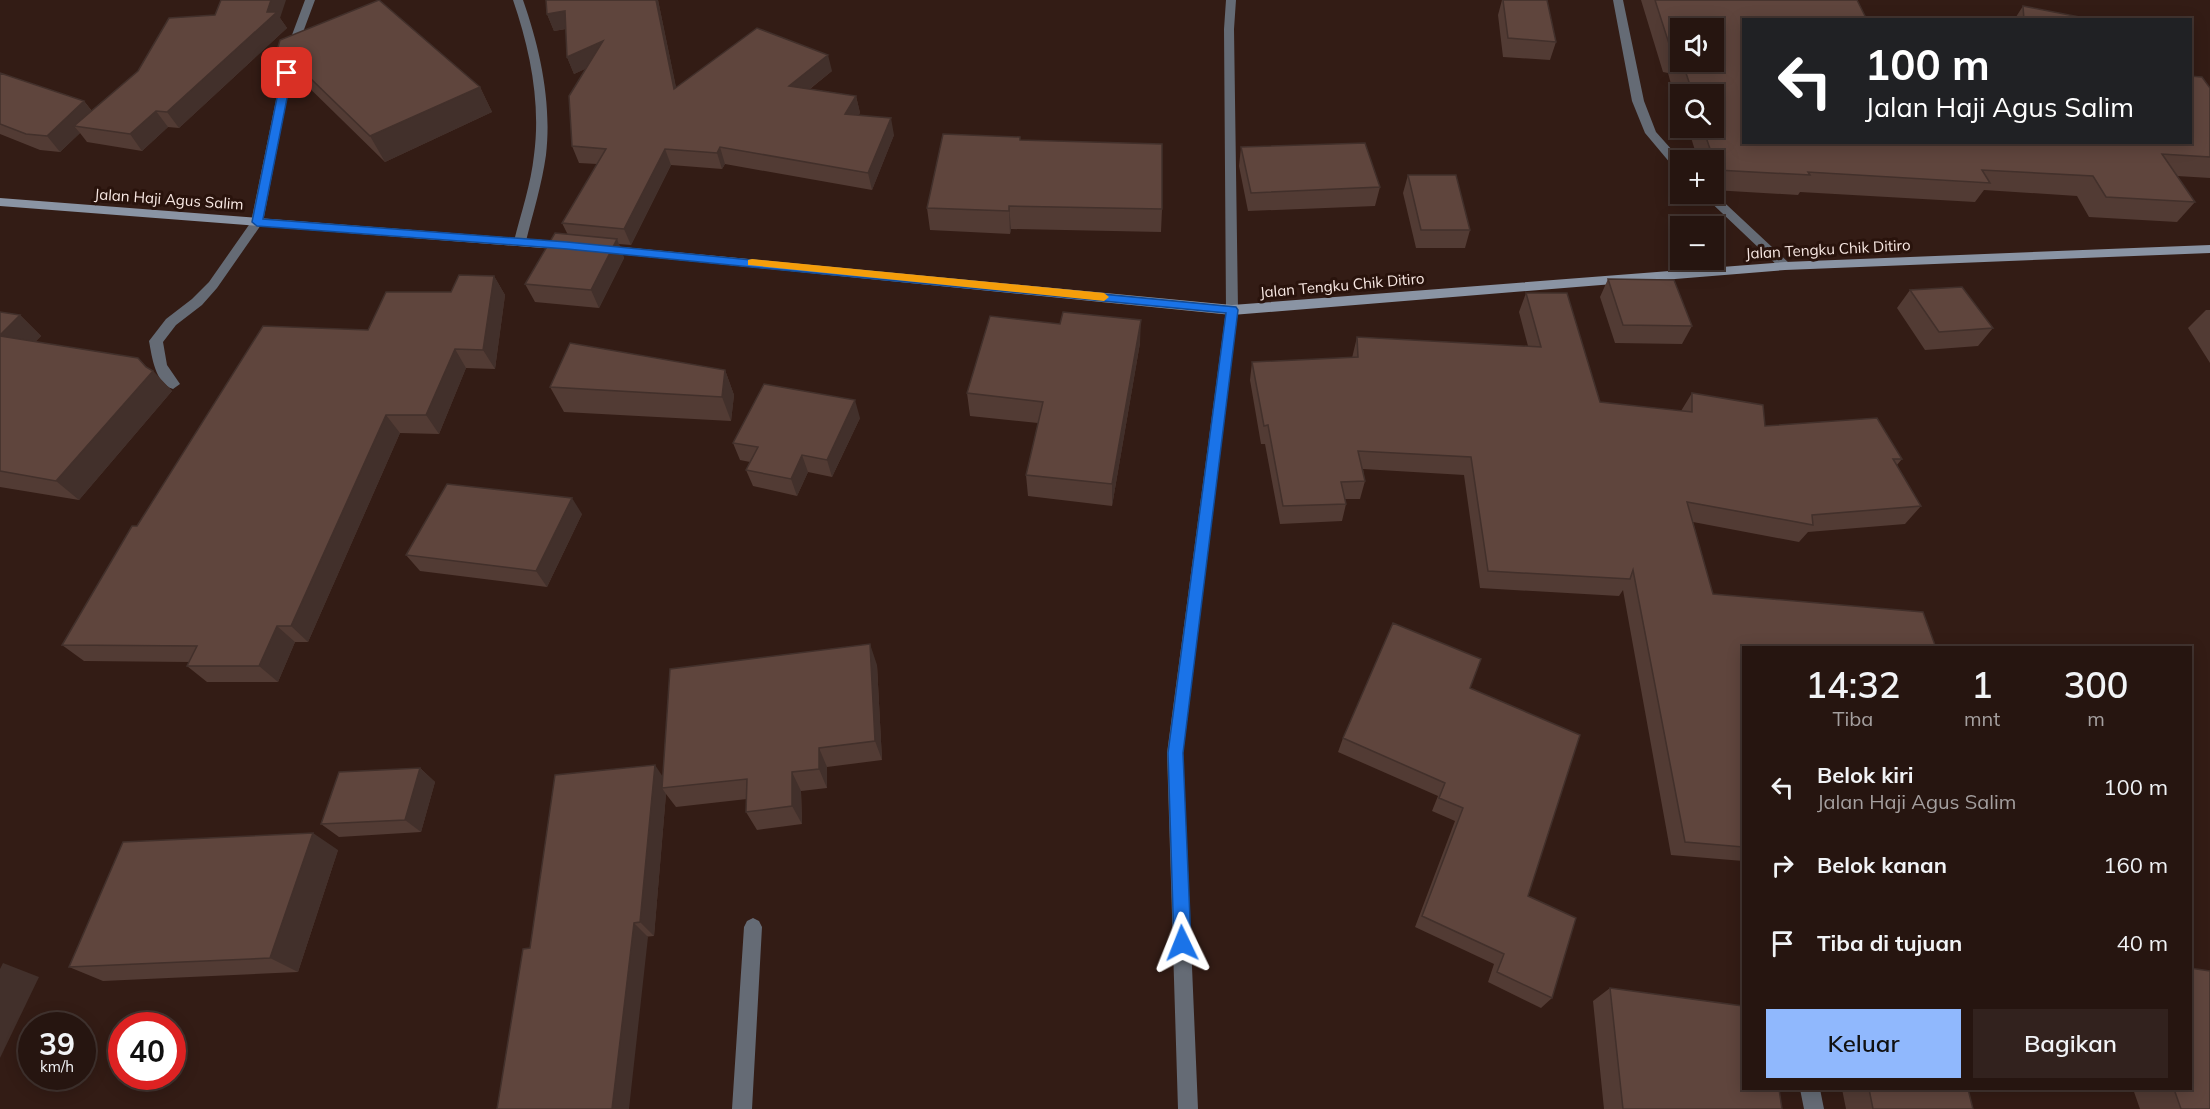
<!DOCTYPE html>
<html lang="id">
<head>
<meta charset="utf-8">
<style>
	body { margin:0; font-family:Mulish,sans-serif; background:#32221e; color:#f1f3f6; height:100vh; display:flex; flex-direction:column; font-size:22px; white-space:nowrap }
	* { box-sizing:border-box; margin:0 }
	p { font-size:20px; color:#a49f9f }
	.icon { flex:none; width:33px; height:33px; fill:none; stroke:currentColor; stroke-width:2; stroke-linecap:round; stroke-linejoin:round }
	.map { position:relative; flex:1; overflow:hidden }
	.sheet { position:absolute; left:1742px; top:646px; width:450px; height:444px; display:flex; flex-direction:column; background:#261510; border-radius:0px; box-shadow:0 3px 15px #0003,0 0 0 2px #423430 }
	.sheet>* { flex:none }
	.guide { position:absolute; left:1742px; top:18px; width:450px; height:126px; border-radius:0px; box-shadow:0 3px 15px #0003,0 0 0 2px #423430; background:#202124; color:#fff; overflow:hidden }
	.tools { position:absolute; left:1670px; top:18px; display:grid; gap:12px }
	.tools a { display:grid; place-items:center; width:54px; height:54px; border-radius:0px; background:#261510; box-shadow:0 3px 15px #0003,0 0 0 2px #423430; font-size:30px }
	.speed { position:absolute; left:18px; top:1012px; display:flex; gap:12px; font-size:30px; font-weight:700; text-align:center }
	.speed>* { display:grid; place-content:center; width:78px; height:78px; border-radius:50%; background:#261510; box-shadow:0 3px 15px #0003,0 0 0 2px #423430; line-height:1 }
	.speed small { font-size:15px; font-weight:400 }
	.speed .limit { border:9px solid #d22; background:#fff; color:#111 }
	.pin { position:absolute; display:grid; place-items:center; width:51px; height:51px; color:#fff; margin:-26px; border-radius:12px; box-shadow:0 3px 9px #0006 }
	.me { position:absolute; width:66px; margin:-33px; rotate:358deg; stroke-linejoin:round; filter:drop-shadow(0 0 4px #0008) }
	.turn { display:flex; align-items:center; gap:21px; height:126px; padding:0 24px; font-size:27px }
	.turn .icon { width:78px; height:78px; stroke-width:2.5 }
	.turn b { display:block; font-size:42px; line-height:51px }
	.eta { display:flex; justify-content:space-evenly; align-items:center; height:102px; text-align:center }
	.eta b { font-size:36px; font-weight:600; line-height:42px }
	.primary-button { display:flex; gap:12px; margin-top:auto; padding:12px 24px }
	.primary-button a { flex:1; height:69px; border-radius:0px; background:#90b8fd; color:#111; font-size:24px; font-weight:600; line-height:69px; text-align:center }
	.primary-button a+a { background:#32221e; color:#f1f3f6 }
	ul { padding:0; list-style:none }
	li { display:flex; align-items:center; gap:18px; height:78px; padding:0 24px }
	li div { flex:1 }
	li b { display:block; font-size:22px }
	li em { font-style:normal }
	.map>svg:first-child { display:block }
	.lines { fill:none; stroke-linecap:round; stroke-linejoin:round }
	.service { fill:#656b75; fill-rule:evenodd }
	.minor { fill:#656b75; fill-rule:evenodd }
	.tertiary { fill:#656b75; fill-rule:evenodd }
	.secondary { fill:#8a94a4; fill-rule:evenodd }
	.wall { fill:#523b34 }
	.shaded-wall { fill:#42302b }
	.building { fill:#5f453d; stroke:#42302b; stroke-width:1.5; fill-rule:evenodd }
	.route { fill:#1a73e8; stroke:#114b97; stroke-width:1.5 }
	.slow { fill:#f59e0b }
	.labels { text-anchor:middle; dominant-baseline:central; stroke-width:6; stroke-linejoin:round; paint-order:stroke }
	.street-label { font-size:15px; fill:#f8e8e3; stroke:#29130c }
</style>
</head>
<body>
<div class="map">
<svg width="2210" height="1109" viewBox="0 0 2210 1109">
	<rect width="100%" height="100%" fill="#331c15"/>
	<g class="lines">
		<!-- service -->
		<path class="service" d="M305 0H315L296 51 263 222 217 288 202 305 176 325 163 342 167 365 180 384 173 389C155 383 152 357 149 341L166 319 192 299 209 282 251 222 286 51Z
			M753 918 759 921 762 927 752 1109H732L744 927 747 921Z"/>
		<!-- minor -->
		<path class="minor" d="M513 0H523C540 48 552 103 546 155 542 184 533 213 526 241L520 245 514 241C521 213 531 184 534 155 541 104 530 49 513 0Z
			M1613 0H1623L1644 101 1656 132 1681 160 1680 171 1676 170 1645 133 1632 101Z
			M1713 192 1789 263 1791 266 1789 269H1781L1702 194Z
			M1800 1089H1820L1824 1109H1804Z"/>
		<!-- tertiary -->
		<path class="tertiary" d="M1226 0H1236L1234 29 1238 310 1183 753 1198 1109H1178L1167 753 1226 310 1224 29Z"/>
		<!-- secondary -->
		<path class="secondary" d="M0 198 568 242 574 246 568 250 0 206Z
			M601 245 1232 305 1785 262 2210 245V253L1785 270 1232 315 597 252 595 249 597 246Z"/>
	</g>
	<!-- wall -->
	<path class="wall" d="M546 0H658L676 88 832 71 810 89 856 96 860 113 858 115 894 135 872 190 725 164 722 169 671 165 631 245 619 244 624 258 599 308 535 302 525 284 568 235 562 223 597 164 579 163 572 146 587 68 574 74 567 57 566 29 554 31 547 14Z
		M1502 0H1547L1556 42 1550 60 1503 57 1498 15Z
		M1641 0H1857L1743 142 2210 88V178L2177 176 2195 202 2177 222 2089 217 2077 196 1984 190 1975 202 1800 192 1798 195 1713 190V160H1698L1688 128H1713V94H1680V103L1674 84H1671L1668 73 1663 72Z
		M2023 6 2095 20H2014Z
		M280 18 287 28 179 128 168 127 142 151 87 142 80 133 60 152 40 150 0 134V73L84 101 92 111Z
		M278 47 480 87 492 112 385 162 294 73Z
		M1020 137V140L1162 209 1161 232 1011 229 1010 234 930 230 927 208Z
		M1241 147 1380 187 1375 206 1248 211 1239 166Z
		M1408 175 1470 230 1465 248H1416L1403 193Z
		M494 276 505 295 495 369 466 368 439 434 400 433 308 642H295L278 682H207L187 666 189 662 84 661 62 645 137 526 368 330 451 292Z
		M1608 279 1692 326 1682 344 1615 343 1600 297Z
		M1910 290 1993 328 1978 346 1925 350 1897 308Z
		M1526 293 1600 402 1681 411 1692 393 1765 426 1902 459 1897 465 1921 506 1905 524 1808 532 1799 542 1693 522 1713 594 1743 648V861L1671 855 1623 590 1619 596 1480 588 1464 475 1363 469 1365 481 1360 499H1345L1346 504 1342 521 1280 524 1265 444H1261L1250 380 1252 362 1352 358 1357 337 1528 346 1519 312Z
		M2206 310H2210V363L2188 328Z
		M0 312 20 315 41 336 35 342 148 368 153 371 172 391 79 500 0 487Z
		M1140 343 1112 506 1028 496 1026 475 1038 423 970 416 967 393Z
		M725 370 734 395 731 421 564 412 550 387Z
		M860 418 832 477 808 472 797 496 753 486 746 470 750 462 740 460 733 443Z
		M582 514 547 587 420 571 406 555Z
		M877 665 882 760 827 767V788L801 791 802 824 757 830 746 812 747 799 676 807 666 794 654 936 530 948 663 777Z
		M1470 688 1528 896 1552 998 1541 1008 1488 982 1494 964 1415 927 1455 821 1432 811 1438 796 1338 752 1343 738Z
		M420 768 435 782 421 832 339 837 321 824Z
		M338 850 298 972 103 981 69 967Z
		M1610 988 1782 1109H1604L1593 1001Z
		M1842 1089H1968L1973 1109H1846Z
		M2133 1089H2190L2210 1109H2140Z"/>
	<!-- shaded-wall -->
	<path class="shaded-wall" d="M271 0H286L280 18 287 28 179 128 167 112 267 12Z
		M656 0H658L680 106 674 89Z
		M565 11 571 28 554 31 547 14Z
		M603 41 609 58 574 74 567 57Z
		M828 55 832 71 793 102 789 86Z
		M480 87 492 112 385 162 370 136Z
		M856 96 860 113 849 131 845 114Z
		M84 101 96 117 74 126 80 133 60 152 47 136Z
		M156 111 168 127 142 151 130 134Z
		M891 118 894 135 872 190 868 173Z
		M720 147 725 164 722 169 717 153Z
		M665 149 671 165 631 245 624 229Z
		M1009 206 1011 229 1010 234 1009 211Z
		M617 239 624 258 599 308 591 290Z
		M494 276 505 295 495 369 483 350Z
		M20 315 41 336 20 357 0 337V335Z
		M1141 320 1140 343 1112 506V484Z
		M455 349 466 368 439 434 426 415Z
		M138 358 152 372 153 371 172 391 79 500 56 481Z
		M725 370 734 395 731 421 722 397Z
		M855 400 860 418 832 477 827 460Z
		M386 415 400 433 308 642 291 626Z
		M802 455 808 472 797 496 791 479Z
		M572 498 582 514 547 587 536 571Z
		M277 626 295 642 278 682 259 666Z
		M870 644 877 665 882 760 875 741Z
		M819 748 827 767V788L819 769Z
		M655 765 667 783 662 788 666 794 654 936 640 922Z
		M420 768 435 782 421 832 405 820Z
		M792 772 801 791 802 824 792 806Z
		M313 833 338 850 298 972 270 958Z
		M634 923 648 937 629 1109H612Z
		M3 963 39 977 0 1058V969Z"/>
	<!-- building -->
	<path class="building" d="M221 0H271L267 12H277L167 112 156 111 130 134 74 126 138 71 169 18 215 15Z
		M379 0 480 87 370 136 278 47 280 40Z
		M546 0H656L674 89 757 28 828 55 789 86 856 96 845 114 891 118 868 173 720 147 717 153 665 149 624 229 562 223 606 149 572 146 569 96 603 41 567 57 565 11 547 14Z
		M1503 0H1547L1556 42 1508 38Z
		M1655 0H1857L1867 20H1743V142H2190V76L2202 77 2210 88V157L2162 154 2195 202 2106 197 2093 176 1982 170 1990 183 1808 172 1810 175 1717 170 1703 128H1713V94H1693L1683 64H1680L1676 53H1672ZM1680 28H1713V62H1680Z
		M2023 6 2095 20H2024Z
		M0 73 84 101 47 136 26 134 0 124Z
		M943 134 1020 137V140L1162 144V209L1009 206V211L927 208Z
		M1365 143 1380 187 1251 193 1241 147Z
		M1408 175H1456L1470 230H1421Z
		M555 233 617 239 591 290 525 284Z
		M459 275 494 276 483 350 455 349 426 415H386L291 626H277L259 666H187L197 646 62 645 132 526H137L263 326 368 330 386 292H451Z
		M1608 279 1674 280 1692 326 1623 325Z
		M1962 287 1993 328 1939 332 1910 290Z
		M1526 293H1567L1600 402 1692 412V393L1763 405 1765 426 1877 418 1902 459H1893L1921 506 1812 515 1813 525 1687 502 1713 594 1923 612 1936 648H1743V847L1685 842 1633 570 1630 579 1488 571 1471 457 1358 451 1365 481 1341 482 1346 504 1283 506 1268 425 1264 426 1252 362 1358 357 1357 337 1541 347Z
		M0 312 20 315 0 335Z
		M1063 312 1141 320 1112 484 1026 475 1043 402 967 393 990 316 1060 324Z
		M0 336 138 358 146 367 153 371 56 481 0 471Z
		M570 343 725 370 722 397 550 387Z
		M764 384 855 400 827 460 802 455 791 479 746 470 758 447 733 443Z
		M447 484 572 498 536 571 406 555Z
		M1393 623 1481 659 1470 688 1580 735 1528 896 1576 918 1552 998 1497 972 1504 954 1422 916 1463 808 1439 798 1445 783 1343 738Z
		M870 644 875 741 819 748V769L792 772V806L746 812 747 779 662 788 670 669Z
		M655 765 640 922 634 923 612 1109H497L523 949 530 948 555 775Z
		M420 768 405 820 321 824 339 772Z
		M313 833 270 958 69 967 123 842Z
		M2190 968 2210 971V1109H2181L2174 1089H2190Z
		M1610 988 1743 1006V1089H1779L1782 1109H1623Z
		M1869 1089H1968L1973 1109H1873Z"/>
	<!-- route -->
	<path class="route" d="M287 70 292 73 263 219 567 242 1236 307 1238 310 1183 753 1191 943 1188 949 1182 951 1176 949 1174 943 1168 753 1226 313 567 249 257 226 252 222 282 73Z"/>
	<!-- slow -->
	<path class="slow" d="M752 259 1104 293 1109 297 1104 301 748 265V260Z"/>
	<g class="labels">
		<!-- street labels -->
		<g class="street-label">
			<text transform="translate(169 199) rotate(4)">Jalan Haji Agus Salim</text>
			<text transform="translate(1828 249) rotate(-3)">Jalan Tengku Chik Ditiro</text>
			<text transform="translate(1342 285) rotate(-5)">Jalan Tengku Chik Ditiro</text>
		</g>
	</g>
</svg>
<div class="tools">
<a><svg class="icon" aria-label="sound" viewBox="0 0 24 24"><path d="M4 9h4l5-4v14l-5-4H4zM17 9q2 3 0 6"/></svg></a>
<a><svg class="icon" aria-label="search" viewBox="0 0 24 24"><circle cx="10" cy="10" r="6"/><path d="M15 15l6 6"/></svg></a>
<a>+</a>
<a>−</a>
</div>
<div class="speed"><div>39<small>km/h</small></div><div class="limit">40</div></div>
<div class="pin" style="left:287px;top:73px;background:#d93025"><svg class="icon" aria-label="arrive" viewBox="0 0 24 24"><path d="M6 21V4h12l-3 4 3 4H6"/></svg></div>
<svg class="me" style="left:1182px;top:943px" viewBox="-20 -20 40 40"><path d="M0-17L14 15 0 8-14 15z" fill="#1a73e8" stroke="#fff" stroke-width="4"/></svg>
<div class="guide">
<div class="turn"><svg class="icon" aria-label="left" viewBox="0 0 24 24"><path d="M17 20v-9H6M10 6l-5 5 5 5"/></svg><div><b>100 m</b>Jalan Haji Agus Salim</div></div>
</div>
<section class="sheet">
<div class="eta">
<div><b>14:32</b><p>Tiba</p></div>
<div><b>1</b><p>mnt</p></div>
<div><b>300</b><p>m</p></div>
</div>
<ul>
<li><svg class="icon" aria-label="left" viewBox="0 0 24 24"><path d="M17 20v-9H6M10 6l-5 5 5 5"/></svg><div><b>Belok kiri</b><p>Jalan Haji Agus Salim</p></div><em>100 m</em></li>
<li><svg class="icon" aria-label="right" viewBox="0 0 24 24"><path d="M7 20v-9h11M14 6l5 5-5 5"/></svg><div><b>Belok kanan</b></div><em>160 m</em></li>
<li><svg class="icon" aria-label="arrive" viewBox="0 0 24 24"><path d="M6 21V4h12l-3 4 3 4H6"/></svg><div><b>Tiba di tujuan</b></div><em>40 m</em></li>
</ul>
<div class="primary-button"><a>Keluar</a><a>Bagikan</a></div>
</section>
</div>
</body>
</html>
